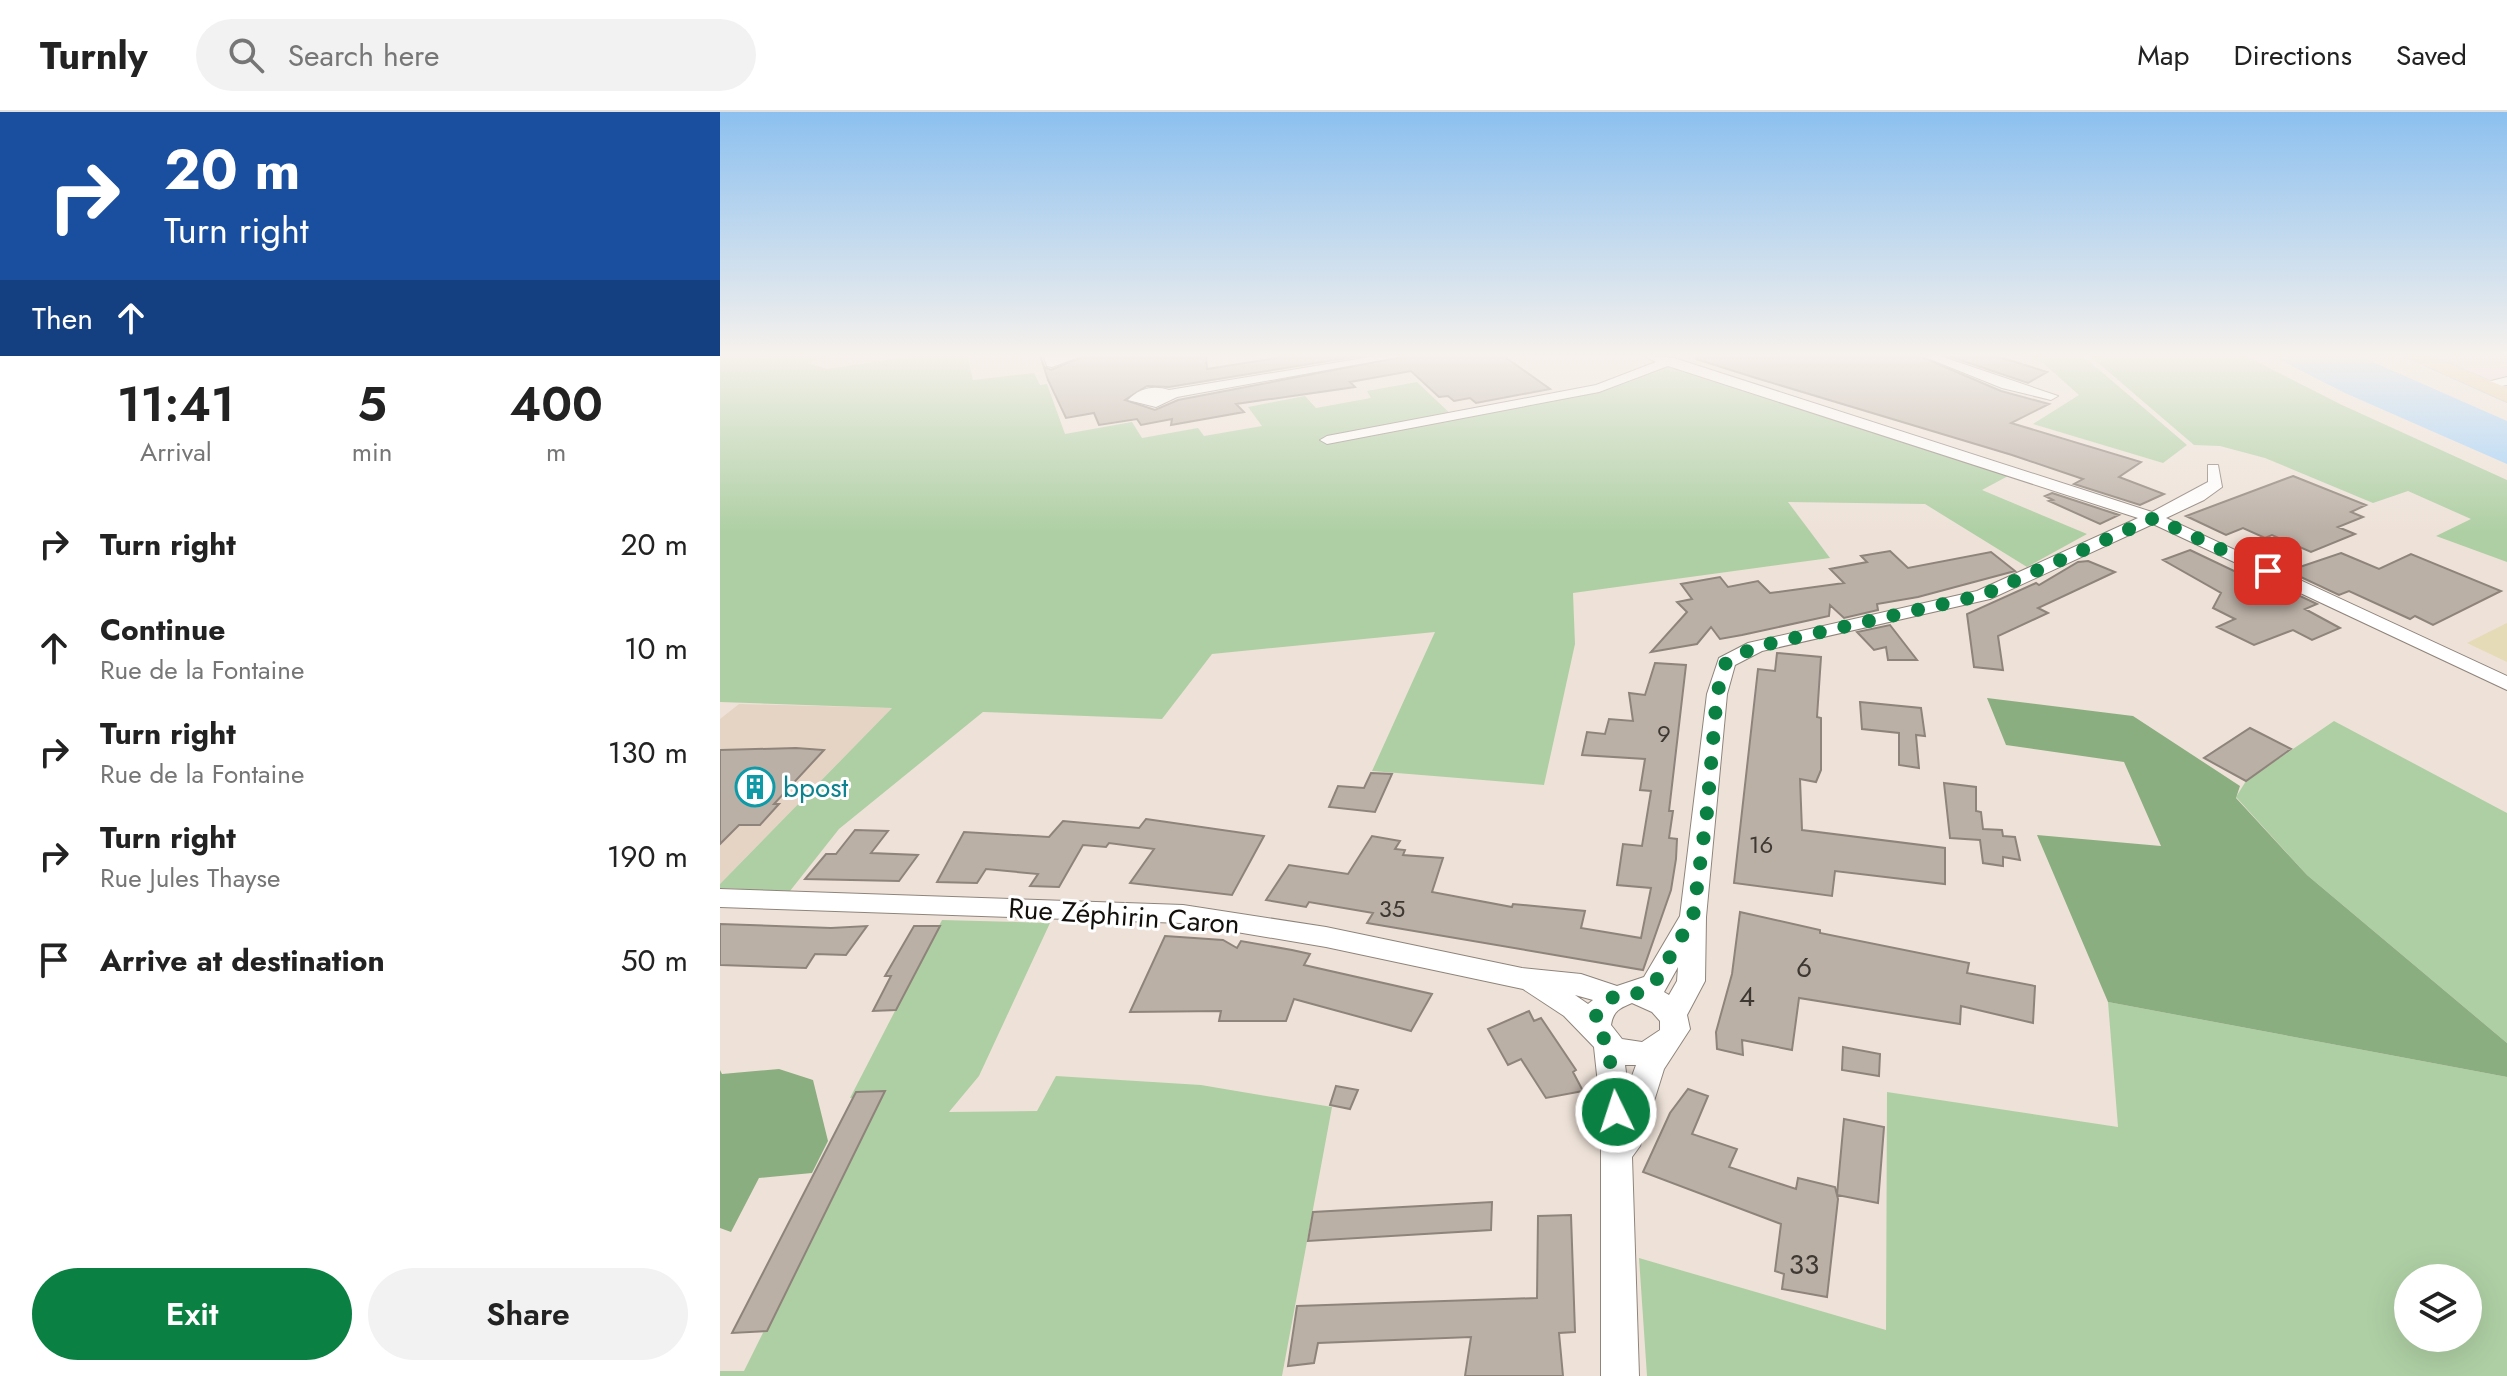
<!DOCTYPE html>
<html lang="en">
<head>
<meta charset="utf-8">
<style>
	body { margin:0; font-family:Jost,sans-serif; background:#f2f2f2; color:#222; height:100vh; display:flex; flex-direction:column; font-size:30px; white-space:nowrap }
	* { box-sizing:border-box; margin:0 }
	p { font-size:26px; color:#767676 }
	.icon { flex:none; width:44px; height:44px; fill:none; stroke:currentColor; stroke-width:2; stroke-linecap:round; stroke-linejoin:round }
	.map { position:relative; flex:1; overflow:hidden }
	.details { display:flex; flex-direction:column; background:#fff; width:720px }
	.details>* { flex:none }
	.guide { background:#1a4fa0; color:#fff; overflow:hidden }
	.buttons { position:absolute; left:1674px; top:1152px; display:grid; gap:16px }
	.buttons a { display:grid; place-items:center; width:88px; height:88px; border-radius:50%; background:#fff; box-shadow:0 8px 32px #0002; font-size:40px }
	.pin { position:absolute; display:grid; place-items:center; width:68px; height:68px; color:#fff; margin:-34px; border-radius:16px; box-shadow:0 4px 12px #0006 }
	.me { position:absolute; width:88px; margin:-44px; rotate:356deg; stroke-linejoin:round; filter:drop-shadow(0 0 6px #0008) }
	.turn { display:flex; align-items:center; gap:28px; height:168px; padding:0 32px; font-size:36px }
	.turn .icon { width:104px; height:104px; stroke-width:2.5 }
	.turn b { display:block; font-size:56px; line-height:68px }
	.then { display:flex; align-items:center; height:76px; padding:0 32px; background:#0003; gap:16px; font-size:30px }
	.eta { display:flex; justify-content:space-evenly; align-items:center; height:136px; text-align:center }
	.eta b { font-size:48px; font-weight:600; line-height:56px }
	.cta { display:flex; gap:16px; margin-top:auto; padding:16px 32px }
	.cta a { flex:1; height:92px; border-radius:48px; background:#0b8043; color:#fff; font-size:32px; font-weight:600; line-height:92px; text-align:center }
	.cta a+a { background:#f2f2f2; color:#222 }
	ul { padding:0; list-style:none }
	li { display:flex; align-items:center; gap:24px; height:104px; padding:0 32px }
	li div { flex:1 }
	li b { display:block; font-size:30px }
	li em { font-style:normal }
	header { display:flex; align-items:center; gap:48px; box-sizing:border-box; height:112px; padding:0 40px; background:#fff; border-bottom:2px solid #e0e0e0 }
	header strong { font-size:38px }
	nav { display:flex; gap:44px; margin-inline-start:auto; font-size:28px }
	.search { width:560px; height:72px; background:#f2f2f2; display:flex; align-items:center; gap:20px; box-sizing:border-box; padding:0 28px; border-radius:44px; color:#767676; font-size:30px }
	main { display:flex; flex:1; min-height:0 }
	.map>svg:first-child { display:block }
	.built { fill:#e5d4c4 }
	.industrial { fill:#eed3d4 }
	.green { fill:#aecfa4; fill-rule:evenodd }
	.forest { fill:#8bae81 }
	.sand { fill:#e5dbb6 }
	.water { fill:#a3d1f9 }
	.building { fill:#bbb0a6; stroke:#8f847b; stroke-width:2 }
	.lines { fill:none; stroke-linecap:round; stroke-linejoin:round }
	.minor-casing { stroke:#8f847b; stroke-width:2 }
	.primary-casing { stroke:#c6c6c5; stroke-width:2 }
	.minor { fill:#fff; fill-rule:evenodd }
	.primary { fill:#e9d2aa; fill-rule:evenodd }
	.route { stroke:#0b8043; stroke-width:14; stroke-dasharray:0 25.2 }
	.labels { text-anchor:middle; dominant-baseline:central; stroke-width:6; stroke-linejoin:round; paint-order:stroke }
	.number-label { font-size:24px; fill:#3d3832 }
	.culture-label { font-size:28px; fill:#0d838f; stroke:#fff; text-anchor:start }
	.street-label { font-size:28px; fill:#13100c; stroke:#fff }
	.near-number-label { font-size:28px; fill:#3d3832 }
</style>
</head>
<body>
<header>
<strong>Turnly</strong>
<div class="search"><svg class="icon" aria-label="search" viewBox="0 0 24 24"><circle cx="10" cy="10" r="6"/><path d="M15 15l6 6"/></svg>Search here</div>
<nav><a>Map</a><a>Directions</a><a>Saved</a></nav>
</header>
<main>
<section class="details">
<div class="guide">
<div class="turn"><svg class="icon" aria-label="right" viewBox="0 0 24 24"><path d="M7 20v-9h11M14 6l5 5-5 5"/></svg><div><b>20 m</b>Turn right</div></div>
<div class="then">Then<svg class="icon" aria-label="ahead" viewBox="0 0 24 24"><path d="M12 20V5M6 11l6-6 6 6"/></svg></div>
</div>
<div class="eta">
<div><b>11:41</b><p>Arrival</p></div>
<div><b>5</b><p>min</p></div>
<div><b>400</b><p>m</p></div>
</div>
<ul>
<li><svg class="icon" aria-label="right" viewBox="0 0 24 24"><path d="M7 20v-9h11M14 6l5 5-5 5"/></svg><div><b>Turn right</b></div><em>20 m</em></li>
<li><svg class="icon" aria-label="ahead" viewBox="0 0 24 24"><path d="M12 20V5M6 11l6-6 6 6"/></svg><div><b>Continue</b><p>Rue de la Fontaine</p></div><em>10 m</em></li>
<li><svg class="icon" aria-label="right" viewBox="0 0 24 24"><path d="M7 20v-9h11M14 6l5 5-5 5"/></svg><div><b>Turn right</b><p>Rue de la Fontaine</p></div><em>130 m</em></li>
<li><svg class="icon" aria-label="right" viewBox="0 0 24 24"><path d="M7 20v-9h11M14 6l5 5-5 5"/></svg><div><b>Turn right</b><p>Rue Jules Thayse</p></div><em>190 m</em></li>
<li><svg class="icon" aria-label="arrive" viewBox="0 0 24 24"><path d="M6 21V4h12l-3 4 3 4H6"/></svg><div><b>Arrive at destination</b></div><em>50 m</em></li>
</ul>
<div class="cta"><a>Exit</a><a>Share</a></div>
</section>
<div class="map">
<svg width="1787" height="1264" viewBox="0 0 1787 1264">
	<rect width="100%" height="100%" fill="#eee2d8"/>
	<!-- built -->
	<path class="built" d="M19 592 172 596 0 772V607Z"/>
	<!-- industrial -->
	<path class="industrial" d="M1704 243H1787V278L1726 253Z"/>
	<!-- green -->
	<path class="green" d="M0 243H107L87 251 107 257 200 243H247L253 268 314 261 320 273 327 272 345 322 412 310 422 326 478 316 484 324 542 314 528 295 585 284 596 296 651 286 647 279 697 270 736 307 890 277 949 254 1288 364 1262 378 1367 422 1307 455 1205 392 1068 390 1110 446 853 481 855 532 824 673 652 659 715 520 492 542 442 607 263 600 119 717 70 779 0 776V772L172 596 0 590Z
		M1298 243H1362L1467 333 1443 351 1313 312 1359 283 1323 251Z
		M1369 243H1524L1622 293 1787 368V450L1716 424 1751 407 1688 379 1653 391 1545 346 1500 334 1474 333Z
		M1614 609 1787 701V931L1587 763 1516 685 1526 669Z
		M222 808 330 811 259 964 229 1000 317 999 336 964 481 973 612 995 562 1264H0V1259H24L160 985 130 986Z
		M1388 890 1787 965V1264H927L919 1146 1166 1218 1167 980 1398 1015ZM1688 1166H1748V1226H1688Z"/>
	<!-- forest -->
	<path class="forest" d="M1267 586 1413 604 1520 674 1516 686 1587 763 1787 931V965L1388 890 1317 723 1441 734 1404 650 1286 633Z
		M59 957 93 968 108 1029 92 1061 39 1066 11 1120 0 1116V958L2 962Z"/>
	<!-- sand -->
	<path class="sand" d="M1787 511V550L1747 531Z"/>
	<!-- water -->
	<path class="water" d="M1550 243H1637L1787 309V352L1625 281Z"/>
	<!-- building -->
	<path class="building" d="M320 243 324 255 331 258 367 243H486L487 257 576 243H645L449 275 427 274 405 288 435 298 458 288 692 243H782L830 277 756 291 750 286 734 289 728 284 719 285 691 259 630 270 635 275 516 292 524 300 451 313 452 307 421 313 417 307 379 313 374 301 346 306 328 268Z
		M977 243H1197L1281 279 1329 292 1291 311 1421 350 1399 365 1444 382 1420 393 1354 372 1363 367 1292 343 1036 266 976 247Z
		M1225 243H1273L1327 260 1308 271Z
		M1573 364 1646 393 1631 400 1643 405 1618 415 1635 422 1591 440 1552 423 1545 426 1523 416 1506 423 1466 404Z
		M1332 381 1399 403 1380 412 1329 389 1333 388 1325 384Z
		M1470 438 1537 470 1544 467 1597 492 1585 497 1620 516 1592 528 1573 518 1534 533 1497 515 1515 507 1493 496 1501 481 1443 448Z
		M1170 439 1188 456 1271 440 1295 459 1198 485 1157 492 1158 498 1124 506 1110 493 1109 504 1022 523 1000 527 991 515 977 532 931 540 967 500 957 490 972 487 961 472 1000 465 1008 475 1038 469 1050 481 1124 471 1110 457 1147 450 1141 444Z
		M1621 441 1659 457 1691 442 1781 479 1713 513 1695 504 1690 507 1629 479 1619 483 1568 459Z
		M1368 449 1395 460 1318 496 1328 501 1278 524 1283 558 1254 555 1247 502 1316 471 1319 473 1358 450Z
		M1170 513 1197 548H1168L1166 535 1154 538 1137 520Z
		M1057 541 1101 545 1097 605 1101 606V658L1096 670 1080 667 1082 718 1225 736V772L1115 759 1112 784 1014 771 1038 557 1055 559Z
		M935 551 966 553 949 699H953L949 726 957 727 956 747 951 778 923 858 647 811 653 801 589 790 586 795 546 788 569 753 628 762 652 724 680 729 675 737 685 738 683 743 723 746 712 780 792 795 793 792 865 799 861 816 921 826 931 776 897 773 903 732 922 734 931 679 920 678 925 647 862 643 867 620 885 622 889 607 913 609 909 581 925 583Z
		M1140 590 1201 596 1205 624 1196 623 1199 656 1179 653V621L1142 617Z
		M1530 616 1571 637 1526 669 1484 646Z
		M76 636 104 638 54 692H59L40 713H19L0 732V638Z
		M651 661 672 662 655 700 609 695 618 674 644 676Z
		M1224 671 1256 675V699L1261 700 1263 717 1282 718 1283 724 1295 725 1300 748 1283 745V754L1263 751 1260 728 1230 726Z
		M426 707 544 724 512 783 410 771 434 737 389 731 386 735 363 733 339 775 310 774 318 762 266 757 257 771 217 770 244 720 329 725 343 709 419 716Z
		M135 718 168 719 151 741 198 743 179 769 85 767 106 742H116Z
		M1020 800 1100 818V821L1249 851 1247 861 1315 874 1313 911 1241 894 1240 912 1079 886 1072 938 1022 928 1023 943 997 937 996 920 1012 862Z
		M0 812 111 816 147 814 126 843 95 842 86 856 0 853Z
		M194 814H220L176 898 153 899 171 864H165Z
		M445 824 503 828 517 836 521 829 572 838 590 842 584 853 712 882 691 919 574 887 566 909H499L501 899 410 900Z
		M809 899 814 909 821 906 856 958 853 960 863 979 826 986 801 947 788 953 768 917Z
		M1123 935 1160 942 1159 964 1122 958Z
		M616 974 638 978 630 997 610 993Z
		M968 977 988 984 972 1022 1017 1037 1009 1055 1076 1077 1078 1066 1115 1075 1118 1087 1107 1185 1062 1177 1064 1162 1055 1159 1061 1112 923 1060 950 1001Z
		M165 979 47 1219 12 1221 136 980Z
		M1124 1007 1164 1015 1158 1091 1117 1083Z
		M772 1090 771 1118 588 1129 593 1100Z
		M851 1103 855 1220 839 1221 843 1264H745L751 1225 598 1231 594 1251 568 1254 577 1194 817 1186 818 1104Z"/>
	<g class="lines">
		<!-- minor casing -->
		<g class="minor-casing">
			<path id="minor" d="M323 243H364L332 255 327 254Z
				M662 243H689L457 285 436 295 408 288C419 276 434 273 449 278Z
				M922 243 954 246 1432 400 1488 370V353H1498L1502 375 1484 388 1446 406 1787 564V578L1433 412 1270 487 1042 539 1015 553 1007 582 986 805 985 869 967 903 970 917 944 957 920 1034 912 1045 919 1264H881V1000L874 935 844 904 803 877 606 835 463 811 0 795V777L463 793 606 815 802 856 861 862 897 874 924 865 960 804 987 582 999 546 1028 531 1257 479 1418 406 948 254 879 280 607 332 600 328 607 324 876 273 936 250ZM958 855 957 869 949 883 944 880ZM855 883 873 888 868 892ZM912 891 932 900 940 909V918L922 930 902 927 891 913C893 899 900 896 912 891ZM905 953H916L908 975Z
				M1200 243H1217L1338 284 1331 288 1282 276Z
				M1787 265V273L1762 277 1755 273Z"/>
		</g>
		<!-- primary casing -->
		<g class="primary-casing">
			<path id="primary" d="M1682 243H1708L1787 276V290Z"/>
		</g>
		<!-- minor -->
		<use href="#minor" class="minor"/>
		<!-- primary -->
		<use href="#primary" class="primary"/>
	</g>
	<!-- sky -->
	<linearGradient id="sky" x2="0" y2="1"><stop stop-color="#8cc0ef"/><stop offset="0.58" stop-color="#f7f2ed"/><stop offset="1" stop-color="#f7f2ed" stop-opacity="0"/></linearGradient>
	<rect width="1787" height="420" fill="url(#sky)"/>
	<g class="lines">
		<!-- route -->
		<path class="route" d="M896 1000 888 932 876 916V904L883 892 895 884 920 881 934 872 973 805 987 700 997 582 1006 550 1035 535 1263 483 1434 406 1548 459"/>
	</g>
	<!-- icons -->
	<defs>
		<g id="building-ring" transform="scale(2)"><circle r="9.5" fill="#fff" stroke="#0f9aa8" stroke-width="1.5"/><path d="M-4-6H4V6H1V3H-1V6H-4ZM-2.5-4.3h1.7v1.8h-1.7ZM.8-4.3h1.7v1.8H.8ZM-2.5-1h1.7V.8h-1.7ZM.8-1h1.7V.8H.8Z" fill="#0f9aa8"/></g>
	</defs>
	<g fill-rule="evenodd">
		<use href="#building-ring" x="35" y="675"/>
	</g>
	<g class="labels">
		<!-- number labels -->
		<g class="number-label">
			<text x="944" y="621">9</text>
			<text x="1041" y="732">16</text>
			<text x="672" y="796">35</text>
		</g>
		<!-- culture labels -->
		<g class="culture-label">
			<text x="63" y="675">bpost</text>
		</g>
		<!-- street labels -->
		<g class="street-label">
			<text transform="translate(404 804) rotate(4)">Rue Zéphirin Caron</text>
		</g>
		<!-- near-number labels -->
		<g class="near-number-label">
			<text x="1084" y="855">6</text>
			<text x="1027" y="884">4</text>
			<text x="1084" y="1152">33</text>
		</g>
	</g>
</svg>
<div class="buttons">
<a><svg class="icon" aria-label="layers" viewBox="0 0 24 24"><path d="M12 4l9 5-9 5-9-5zM3 14l9 5 9-5"/></svg></a>
</div>
<div class="pin" style="left:1548px;top:459px;background:#d93025"><svg class="icon" aria-label="arrive" viewBox="0 0 24 24"><path d="M6 21V4h12l-3 4 3 4H6"/></svg></div>
<svg class="me" style="left:896px;top:1000px" viewBox="-20 -20 40 40"><circle r="17" fill="#0b8043" stroke="#fff" stroke-width="3"/><path d="M0-11L8 9 0 5-8 9z" fill="#fff"/></svg>
</div>
</main>
</body>
</html>
